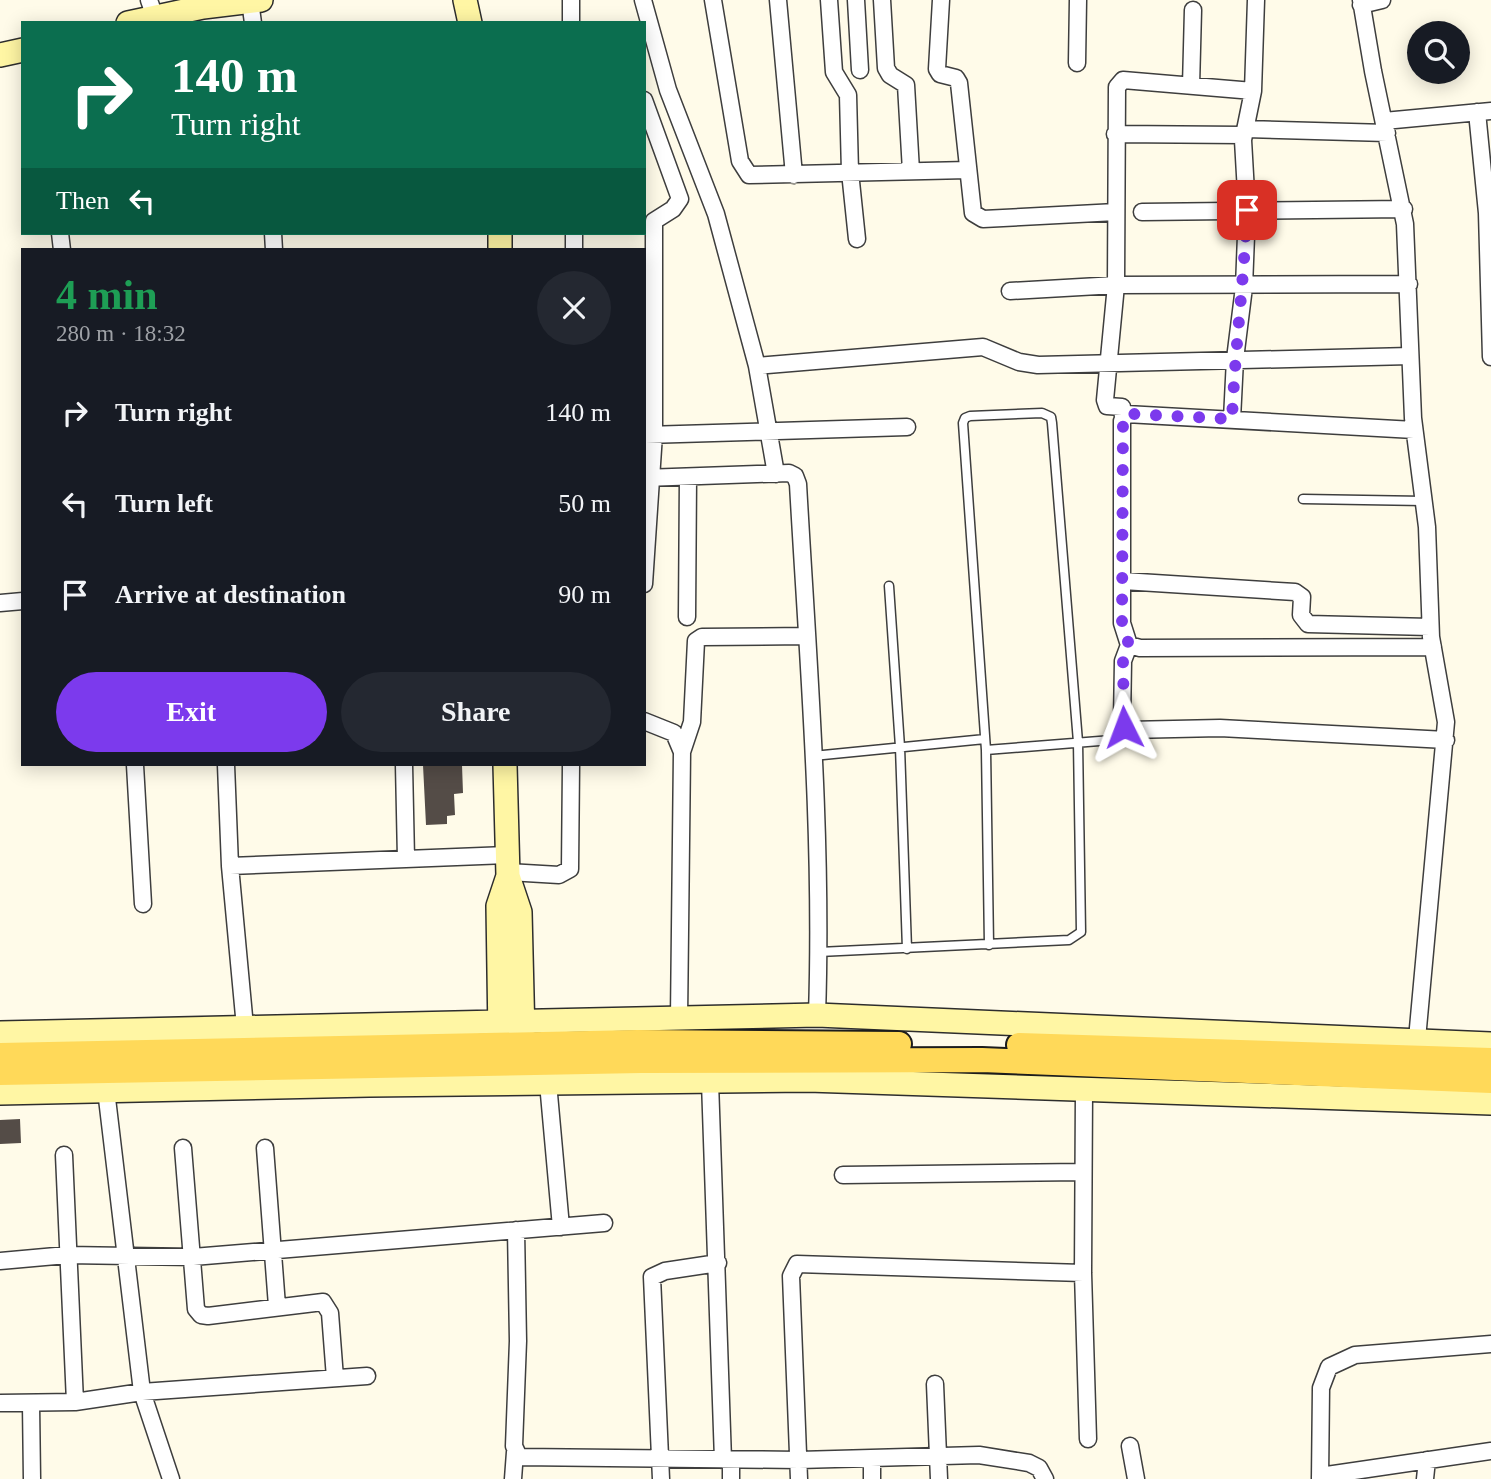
<!DOCTYPE html>
<html lang="en">
<head>
<meta charset="utf-8">
<style>
	body { margin:0; font-family:"Times New Roman",serif; background:#242831; color:#f1f3f6; height:100vh; display:flex; flex-direction:column; font-size:26px; white-space:nowrap }
	* { box-sizing:border-box; margin:0 }
	p { font-size:23px; color:#9ea1a6 }
	.icon { flex:none; width:38px; height:38px; fill:none; stroke:currentColor; stroke-width:2; stroke-linecap:round; stroke-linejoin:round }
	.map { position:relative; flex:1; overflow:hidden }
	.sheet { position:absolute; left:21px; top:248px; width:625px; height:518px; display:flex; flex-direction:column; background:#171b24; border-radius:0px; box-shadow:0 4px 18px #0003 }
	.sheet>* { flex:none }
	.hud { position:absolute; left:21px; top:21px; width:625px; height:214px; border-radius:0px; box-shadow:0 4px 18px #0003; background:#0b6e4f; color:#fff; overflow:hidden }
	.tools { position:absolute; left:1407px; top:21px; display:grid; gap:14px }
	.tools a { display:grid; place-items:center; width:63px; height:63px; border-radius:50%; background:#171b24; box-shadow:0 4px 18px #0003; font-size:35px }
	.pin { position:absolute; display:grid; place-items:center; width:60px; height:60px; color:#fff; margin:-30px; border-radius:14px; box-shadow:0 4px 10px #0006 }
	.me { position:absolute; width:77px; margin:-38px; rotate:357deg; stroke-linejoin:round; filter:drop-shadow(0 0 5px #0008) }
	.turn { display:flex; align-items:center; gap:24px; height:147px; padding:0 35px; font-size:32px }
	.turn .icon { width:91px; height:91px; stroke-width:2.5 }
	.turn b { display:block; font-size:49px; line-height:60px }
	.then { display:flex; align-items:center; height:66px; padding:0 35px; background:#0003; gap:14px; font-size:26px }
	.round { display:grid; place-items:center; flex:none; width:74px; height:74px; border-radius:37px; background:#242831 }
	.head { display:flex; align-items:center; justify-content:space-between; height:119px; padding:0 35px }
	h1 { font-size:42px; font-weight:800; line-height:52px; color:#1e9e55 }
	.cta { display:flex; gap:14px; margin-top:auto; padding:14px 35px }
	.cta a { flex:1; height:80px; border-radius:42px; background:#7c3aed; color:#fff; font-size:28px; font-weight:800; line-height:80px; text-align:center }
	.cta a+a { background:#242831; color:#f1f3f6 }
	ul { padding:0; list-style:none }
	li { display:flex; align-items:center; gap:21px; height:91px; padding:0 35px }
	li div { flex:1 }
	li b { display:block; font-size:26px }
	li em { font-style:normal }
	.map>svg:first-child { display:block }
	.building { fill:#544c47 }
	.lines { fill:none; stroke-linecap:round; stroke-linejoin:round }
	.lane-casing { stroke:#3e3e3e; stroke-width:11 }
	.street-casing { stroke:#3e3e3e; stroke-width:19 }
	.secondary-casing { stroke:#2d2d2d; stroke-width:26 }
	.primary-casing { stroke:#1c1c1c; stroke-width:28 }
	.lane { stroke:#fff; stroke-width:8 }
	.street { stroke:#fff; stroke-width:16 }
	.secondary { stroke:#fff6a4; stroke-width:23 }
	.primary { stroke:#ffd959; stroke-width:24 }
	.route { stroke:#7c3aed; stroke-width:12; stroke-dasharray:0 21.6 }
</style>
</head>
<body>
<div class="map">
<svg width="1491" height="1479" viewBox="0 0 1491 1479">
	<rect width="100%" height="100%" fill="#fffbe9"/>
	<!-- building -->
	<path class="building" d="M423 765H462L463 793 454 794 455 815 447 816V824L426 825Z
		M20 1119 21 1143 0 1144V1120Z"/>
	<g class="lines">
		<!-- lane casing -->
		<g class="lane-casing">
			<path id="lane" d="M1303 499 1424 501
				M889 586 900 747 907 949
				M986 750 1112 740 1128 730
				M813 756 985 739
				M819 952 1069 940 1081 932 1078 742 1052 423 1051 417 1042 413 970 416 965 418 963 423 986 750 989 945"/>
		</g>
		<!-- street casing -->
		<g class="street-casing">
			<path id="street" d="M149 0 155 17
				M571 0V23
				M643 0 668 90 716 214 757 366 776 474
				M713 0 740 161 749 175 968 170
				M778 0 794 175
				M829 0 834 72 848 95 850 172 857 239
				M856 0 860 70
				M882 0 886 68 890 75 906 85 911 171
				M941 0 937 69 940 74 956 78 959 83 973 213 983 219 1116 212
				M1361 0 1373 71 1405 224 1413 418 1427 527 1431 637 1446 722 1417 1039
				M250 1 253 23
				M1361 5 1382 0
				M1077 63 1078 0
				M1191 86 1193 10
				M644 100 680 199 673 209 654 221V434L644 584
				M1477 112 1487 213 1491 357
				M1384 121 1491 111
				M1246 129 1387 133
				M1115 134 1243 135
				M1142 212 1404 209
				M60 233 62 250
				M273 233 274 250
				M574 233V250
				M1010 291 1116 285 1409 284
				M757 366 983 347 1019 362 1038 365 1410 356
				M1123 417 1122 407 1107 406 1105 400 1116 285 1117 87 1123 80 1253 91
				M1232 419 1235 359 1244 287 1247 210 1243 140 1253 91 1256 0
				M1414 430 1126 414 1122 421V623L1129 645 1140 648 1433 647
				M646 435 907 427
				M644 478 789 473 795 476 798 484C808 661 823 838 817 1015
				M1123 581 1295 592 1302 597 1301 615 1308 624 1430 627
				M0 603 23 601
				M687 617 688 477
				M1129 645 1123 661 1122 722 1128 730 1220 728 1446 740
				M644 721 674 733 682 752 679 1019
				M682 752 692 722 696 641 702 637 807 636
				M135 765 143 904
				M226 765 230 866 245 1027
				M404 765 406 859
				M230 866 507 855
				M508 872 559 875 570 869 571 765
				M710 1082 723 1460
				M548 1083 561 1227
				M106 1090 142 1392 171 1479
				M1084 1090 1083 1273 1088 1439
				M183 1148 196 1309 201 1315 208 1316 323 1302 330 1313 335 1378
				M265 1148 277 1306
				M64 1155 75 1402
				M843 1175 1083 1172
				M516 1230 518 1341 514 1446 519 1457 799 1460 979 1455 1029 1463 1039 1468 1045 1479
				M0 1261 67 1255 193 1257 604 1223
				M935 1384 939 1479
				M0 1403 75 1402 142 1392 367 1376
				M31 1404 32 1479
				M1130 1446 1136 1479
				M731 1460V1479
				M1320 1476 1491 1451
				M513 1479 515 1452
				M661 1479 652 1277 665 1271 718 1263
				M799 1479 791 1276 797 1264 1083 1273
				M872 1479V1458
				M1320 1479 1321 1388 1329 1367 1355 1355 1491 1344
				M1425 1479 1427 1460"/>
		</g>
		<!-- secondary casing -->
		<g class="secondary-casing">
			<path id="secondary" d="M465 0 470 23
				M128 23 203 7 261 0
				M0 55 23 50
				M500 233V250
				M505 765 508 876 520 912 523 1036
				M0 1033 817 1015 1491 1044
				M500 1036 498 906 508 876
				M0 1093 369 1085 808 1080 1491 1103"/>
		</g>
		<!-- primary casing -->
		<g class="primary-casing">
			<path id="primary" d="M1019 1045 1491 1060
				M0 1055 637 1042 899 1044
				M0 1073 641 1061 982 1060 1491 1081"/>
		</g>
		<!-- lane -->
		<use href="#lane" class="lane"/>
		<!-- street -->
		<use href="#street" class="street"/>
		<!-- secondary -->
		<use href="#secondary" class="secondary"/>
		<!-- primary -->
		<use href="#primary" class="primary"/>
	</g>
	<g class="lines">
		<!-- route -->
		<path class="route" d="M1124 727 1123 662 1129 645 1122 623 1123 417 1132 414 1232 419C1235 349 1244 280 1247 210"/>
	</g>
</svg>
<div class="tools">
<a><svg class="icon" aria-label="search" viewBox="0 0 24 24"><circle cx="10" cy="10" r="6"/><path d="M15 15l6 6"/></svg></a>
</div>
<div class="pin" style="left:1247px;top:210px;background:#d93025"><svg class="icon" aria-label="arrive" viewBox="0 0 24 24"><path d="M6 21V4h12l-3 4 3 4H6"/></svg></div>
<svg class="me" style="left:1124px;top:727px" viewBox="-20 -20 40 40"><path d="M0-17L14 15 0 8-14 15z" fill="#7c3aed" stroke="#fff" stroke-width="4"/></svg>
<div class="hud">
<div class="turn"><svg class="icon" aria-label="right" viewBox="0 0 24 24"><path d="M7 20v-9h11M14 6l5 5-5 5"/></svg><div><b>140 m</b>Turn right</div></div>
<div class="then">Then<svg class="icon" aria-label="left" viewBox="0 0 24 24"><path d="M17 20v-9H6M10 6l-5 5 5 5"/></svg></div>
</div>
<section class="sheet">
<div class="head"><div><h1>4 min</h1><p>280 m · 18:32</p></div><a class="round"><svg class="icon" aria-label="close" viewBox="0 0 24 24"><path d="M6 6l12 12M18 6L6 18"/></svg></a></div>
<ul>
<li><svg class="icon" aria-label="right" viewBox="0 0 24 24"><path d="M7 20v-9h11M14 6l5 5-5 5"/></svg><div><b>Turn right</b></div><em>140 m</em></li>
<li><svg class="icon" aria-label="left" viewBox="0 0 24 24"><path d="M17 20v-9H6M10 6l-5 5 5 5"/></svg><div><b>Turn left</b></div><em>50 m</em></li>
<li><svg class="icon" aria-label="arrive" viewBox="0 0 24 24"><path d="M6 21V4h12l-3 4 3 4H6"/></svg><div><b>Arrive at destination</b></div><em>90 m</em></li>
</ul>
<div class="cta"><a>Exit</a><a>Share</a></div>
</section>
</div>
</body>
</html>
